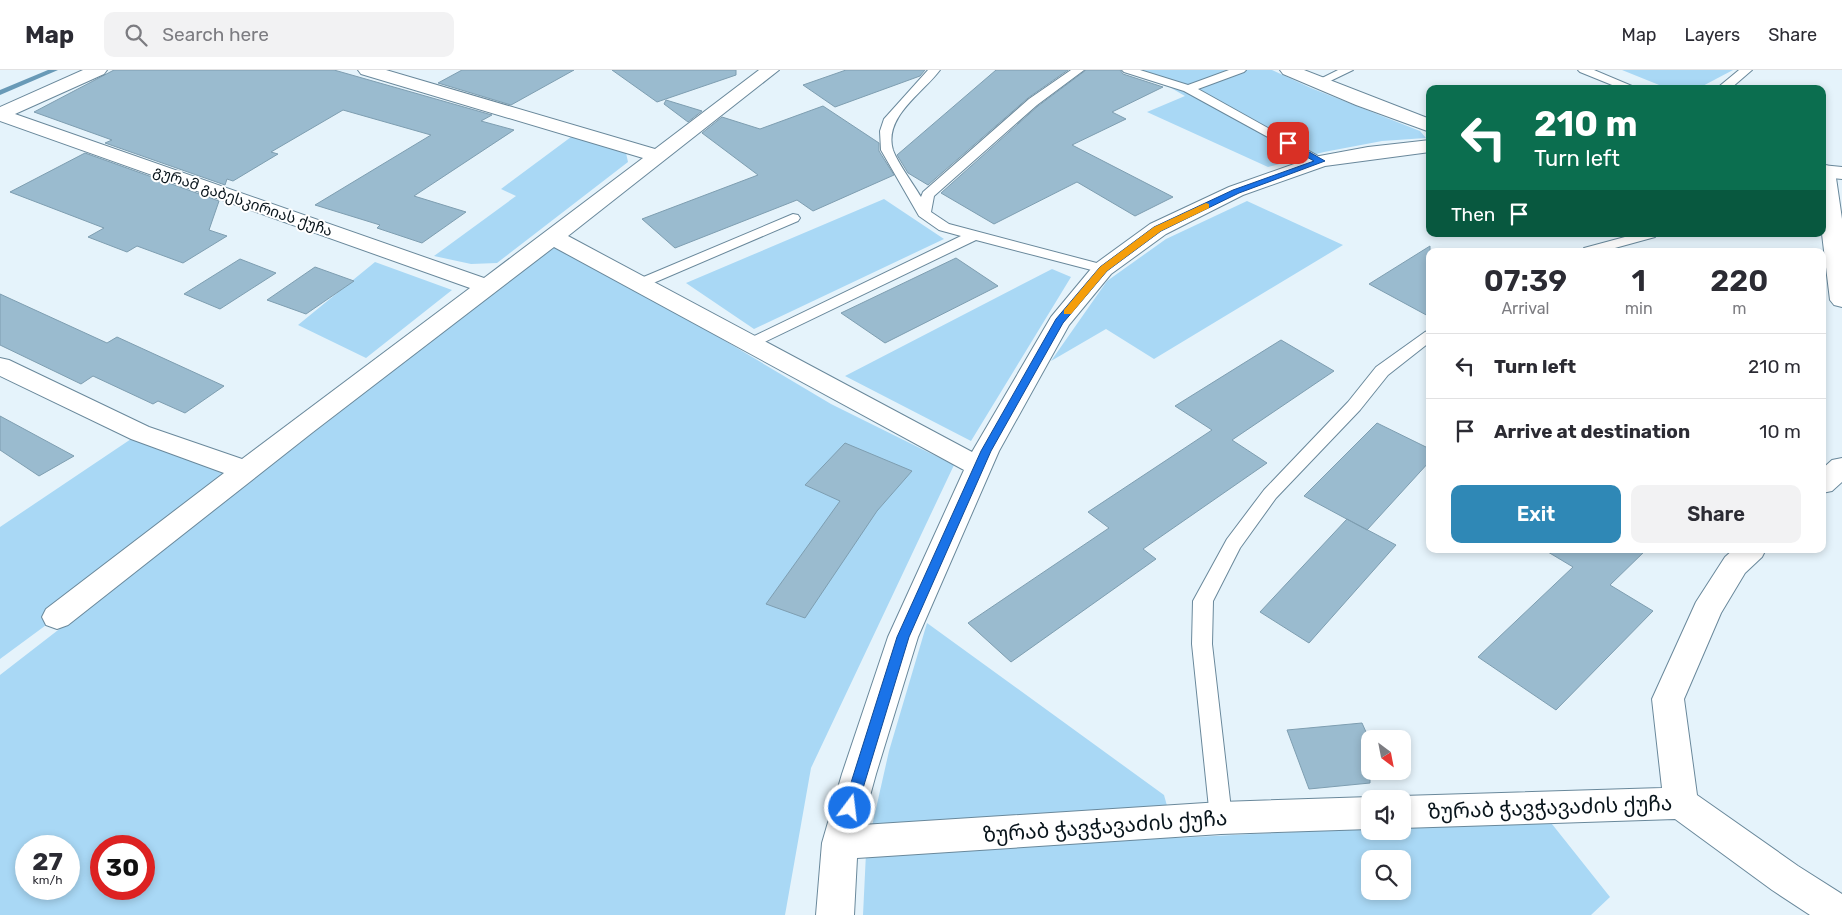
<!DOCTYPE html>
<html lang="en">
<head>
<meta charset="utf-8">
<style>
	body { margin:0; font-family:Rubik,"Noto Sans Georgian",sans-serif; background:#f2f2f3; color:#2b2b33; height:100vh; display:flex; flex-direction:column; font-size:19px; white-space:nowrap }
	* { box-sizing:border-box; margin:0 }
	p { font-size:16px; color:#7c7c81 }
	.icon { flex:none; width:28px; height:28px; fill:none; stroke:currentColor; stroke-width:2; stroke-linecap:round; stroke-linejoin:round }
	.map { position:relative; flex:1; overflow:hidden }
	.details { position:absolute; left:1426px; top:178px; width:400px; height:305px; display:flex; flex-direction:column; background:#fff; border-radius:10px; box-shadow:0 2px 8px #0003 }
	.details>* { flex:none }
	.hud { position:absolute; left:1426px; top:15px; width:400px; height:152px; border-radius:10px; box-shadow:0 2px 8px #0003; background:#0b6e4f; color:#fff; overflow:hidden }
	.needle { width:32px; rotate:148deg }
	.controls { position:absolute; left:1361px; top:660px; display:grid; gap:10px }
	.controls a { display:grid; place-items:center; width:50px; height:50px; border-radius:10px; background:#fff; box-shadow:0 2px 8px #0003; font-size:25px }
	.speed { position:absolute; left:15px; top:765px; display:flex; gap:10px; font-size:25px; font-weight:700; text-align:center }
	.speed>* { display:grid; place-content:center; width:65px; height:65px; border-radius:50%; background:#fff; box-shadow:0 2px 8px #0003; line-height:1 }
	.speed small { font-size:12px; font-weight:400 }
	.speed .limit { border:8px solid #d22; background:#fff; color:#111 }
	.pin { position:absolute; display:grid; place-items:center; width:42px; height:42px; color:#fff; margin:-21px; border-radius:10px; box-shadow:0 2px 8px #0006 }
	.me { position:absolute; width:55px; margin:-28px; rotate:15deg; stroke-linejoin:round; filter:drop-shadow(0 0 4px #0008) }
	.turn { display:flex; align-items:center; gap:18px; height:105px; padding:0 25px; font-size:22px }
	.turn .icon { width:65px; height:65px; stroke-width:2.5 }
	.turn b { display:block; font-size:35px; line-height:42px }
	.then { display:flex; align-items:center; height:48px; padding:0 25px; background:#0003; gap:10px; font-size:19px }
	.eta { display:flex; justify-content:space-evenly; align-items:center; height:85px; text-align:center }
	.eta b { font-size:30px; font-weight:600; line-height:35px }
	.cta { display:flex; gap:10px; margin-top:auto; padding:10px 25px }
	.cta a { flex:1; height:58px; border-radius:10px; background:#2f88b6; color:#fff; font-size:20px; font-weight:600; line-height:58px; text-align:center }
	.cta a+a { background:#f2f2f3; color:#2b2b33 }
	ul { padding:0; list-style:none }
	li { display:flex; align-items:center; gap:15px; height:65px; padding:0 25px; border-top:1px solid #e1e1e2 }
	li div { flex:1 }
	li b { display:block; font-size:19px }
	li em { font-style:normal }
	header { display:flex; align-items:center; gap:30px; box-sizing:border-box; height:70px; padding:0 25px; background:#fff; border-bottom:1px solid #e1e1e2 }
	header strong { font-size:24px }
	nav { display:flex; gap:28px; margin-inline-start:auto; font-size:18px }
	.search { width:350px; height:45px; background:#f2f2f3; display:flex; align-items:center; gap:12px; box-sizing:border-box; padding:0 18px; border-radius:10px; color:#7c7c81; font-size:19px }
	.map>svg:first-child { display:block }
	.green { fill:#a9d8f5; fill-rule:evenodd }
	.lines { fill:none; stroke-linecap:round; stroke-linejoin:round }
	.stream { fill:#699ab7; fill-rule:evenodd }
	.building { fill:#9abbcf; stroke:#7e9eb1 }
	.lane-casing { stroke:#69889b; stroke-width:2 }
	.street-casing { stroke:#69889b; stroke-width:2 }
	.secondary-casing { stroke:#69889b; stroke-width:2 }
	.lane { fill:#fff; fill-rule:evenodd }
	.street { fill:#fff; fill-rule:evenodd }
	.secondary { fill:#fff; fill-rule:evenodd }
	.route { fill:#1a73e8; stroke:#114b97 }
	.slow { fill:#f59e0b }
	.labels { text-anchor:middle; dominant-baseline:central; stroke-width:4; stroke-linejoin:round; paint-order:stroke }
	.far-street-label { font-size:15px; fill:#09151c; stroke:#fff }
	.near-street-label { font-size:21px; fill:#09151c; stroke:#fff }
</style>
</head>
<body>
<header>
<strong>Map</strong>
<div class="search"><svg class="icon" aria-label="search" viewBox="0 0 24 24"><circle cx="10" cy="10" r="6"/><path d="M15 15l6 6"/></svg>Search here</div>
<nav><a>Map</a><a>Layers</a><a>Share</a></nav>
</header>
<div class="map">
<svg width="1842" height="845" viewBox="0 0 1842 845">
	<rect width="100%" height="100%" fill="#e5f3fb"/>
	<!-- green -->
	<path class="green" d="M1140 0H1272L1311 18 1420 61 1426 68 1382 71 1324 82 1268 97 1147 42 1185 26Z
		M1622 0H1733L1697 19H1669Z
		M571 67 626 83 628 92 497 193 471 194 434 186 516 126 501 119Z
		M884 129 944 169 754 259 686 213Z
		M1247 131 1343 175 1154 289 1106 259 1051 291 1107 211 1166 169Z
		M553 177 653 228 831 334 954 395 811 698 785 845H0V605ZM26 776H69V819H26ZM101 776H144V819H101Z
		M375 192 452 220 366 288 298 255Z
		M1052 199 1071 207 971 371 845 306Z
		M140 363 244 400 57 547 0 589V457Z
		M927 553 1164 725 1176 768 1370 758V761H1402L1403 757 1548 749 1610 827 1591 845H863L866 783 889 681ZM1370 789H1402V821H1370Z"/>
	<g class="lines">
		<!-- stream -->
		<path class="stream" d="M48 0H58L0 25V20Z"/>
	</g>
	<!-- building -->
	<path class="building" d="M114 0H334L492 45 481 51 514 60 414 126 466 142 422 173 377 158 380 155 315 135 431 65 343 40 271 82 278 84 233 111 227 109 225 115 105 73 112 70 34 42Z
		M462 0H574L511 35 438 13Z
		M612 0H736V5L657 32Z
		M846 0H925L920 6 835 37 803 15Z
		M996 0H1068L1028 28 928 115 908 103 897 85Z
		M1086 0H1120L1123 4 1163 17 1112 42 1126 49 1072 75 1173 127 1135 146 1077 112 994 154 941 123 1038 36Z
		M666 30 702 41 688 52 664 34Z
		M823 36 879 73V81L894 105 813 141 797 130 675 178 642 149 758 105 702 63 722 47 760 59Z
		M85 83 219 131 209 160 227 166 183 193 137 176 127 182 88 167 104 158 10 122Z
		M1430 176V247L1369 214Z
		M956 188 998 216 885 273 841 243Z
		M240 189 276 203 220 239 184 224Z
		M315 197 354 211 306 244 267 230Z
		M0 224 107 273 117 267 224 316 185 343 158 331 153 334 93 306 81 314 0 275Z
		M1281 270 1334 301 1232 370 1267 393 1143 479 1156 489 1011 592 968 553 1109 458 1088 442 1212 360 1175 336Z
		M0 346 74 386 39 406 0 380Z
		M1377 353 1430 379V391L1367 460 1304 426Z
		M845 373 912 401 877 441 805 548 766 534 840 431 805 415Z
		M1347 449 1396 475 1309 573 1260 542Z
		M1543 479H1647L1610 515 1653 541 1556 640 1478 587 1573 497Z
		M1362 653 1370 671V713L1309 719 1287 660Z"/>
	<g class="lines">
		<!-- lane casing -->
		<g class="lane-casing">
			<path id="lane" d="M928 0H940C923 23 883 47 893 80 897 92 914 115 921 127L923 122 1029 29 1071 0H1084L1037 35 934 126 931 142 949 154 1108 196 1110 199 1108 202 1103 203 976 170 754 277H744L741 274 744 271 961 166 939 160 919 146 881 80 880 61 884 49Z
				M1122 0H1140L1188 15 1229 0H1246L1244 2 1198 19 1327 91 1321 95 1317 94 1184 21 1124 2Z
				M1338 0H1353L1322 15 1318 16 1312 13Z
				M1578 0H1594L1639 19H1622L1580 2Z
				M1739 0H1752L1730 19H1716Z
				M793 144 798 145 800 148 798 151 644 217H634L632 214 634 211Z
				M1636 164H1657L1655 167 1604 181H1582L1584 178Z
				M1430 260V272L1388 305 1360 340 1276 428 1240 478 1213 531 1212 574 1232 748 1229 755 1221 758 1213 755 1210 748 1192 574 1193 531 1227 469 1264 420 1348 332 1376 297 1425 262Z"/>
		</g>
		<!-- street casing -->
		<g class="street-casing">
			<path id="street" d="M83 0H107L104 4 15 44 484 208 643 88 361 4 358 0H386L655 79 759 0H779L568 166 972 382 1051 247 1095 194 1150 154 1229 117 1314 87 1368 77 1430 70V82L1325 96 1243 125 1166 164 1111 204 1069 255 999 381 918 567 876 704 862 755 1221 732 1370 727 1374 729H1370V759L1221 764 857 788 854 845H816L822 773 842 704 888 567 964 400 554 177 313 362 68 555 57 559 46 555 42 547 46 539 224 403 131 369 0 306V288L9 290 149 357 242 389 470 218 0 51V37Z
				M1280 0H1304L1430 49V62L1356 35 1283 4Z
				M1825 95 1832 97 1835 101 1842 149V237L1834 235 1830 230 1822 164V96Z
				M1842 388V412L1832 421 1822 423V399L1832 390Z
				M1734 479H1766L1762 487 1745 503 1721 543 1684 629 1697 725 1798 796 1842 824V845H1810L1772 820 1675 749 1402 758V729H1396L1402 726 1662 718 1652 629 1696 532 1725 487Z"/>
		</g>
		<!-- secondary casing -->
		<g class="secondary-casing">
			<path id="secondary" d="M1822 95 1842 97V109L1822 107Z"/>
		</g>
		<!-- lane -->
		<use href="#lane" class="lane"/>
		<!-- street -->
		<use href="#street" class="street"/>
		<!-- secondary -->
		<use href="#secondary" class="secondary"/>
	</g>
	<!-- route -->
	<path class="route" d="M1285 71H1290L1325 91 1239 123 1161 161 1107 201 1063 253 991 381 909 567 857 738 855 743 850 745 845 743 843 738 897 567 981 381 1056 249 1100 197 1154 157 1233 120 1314 91 1285 75Z"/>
	<!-- slow -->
	<path class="slow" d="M1206 133 1209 134V138L1161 161 1107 201 1071 244H1064V240L1100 197 1154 157Z"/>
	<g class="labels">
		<!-- far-street labels -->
		<g class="far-street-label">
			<text transform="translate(243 131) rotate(19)">გურამ გაბესკირიას ქუჩა</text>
		</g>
		<!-- near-street labels -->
		<g class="near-street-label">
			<text transform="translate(1550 737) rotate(-2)">ზურაბ ჭავჭავაძის ქუჩა</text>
			<text transform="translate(1105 756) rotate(-4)">ზურაბ ჭავჭავაძის ქუჩა</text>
		</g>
	</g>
</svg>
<div class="controls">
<a><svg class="needle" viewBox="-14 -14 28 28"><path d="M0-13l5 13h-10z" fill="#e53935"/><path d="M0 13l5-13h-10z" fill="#7c7c81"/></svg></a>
<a><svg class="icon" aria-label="sound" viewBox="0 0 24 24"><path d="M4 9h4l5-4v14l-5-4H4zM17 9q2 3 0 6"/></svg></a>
<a><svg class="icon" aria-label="search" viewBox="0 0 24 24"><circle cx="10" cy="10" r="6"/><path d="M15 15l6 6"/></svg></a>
</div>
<div class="speed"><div>27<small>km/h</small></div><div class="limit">30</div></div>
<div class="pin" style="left:1288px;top:73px;background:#d93025"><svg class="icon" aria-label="arrive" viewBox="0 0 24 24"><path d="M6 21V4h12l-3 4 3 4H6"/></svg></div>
<svg class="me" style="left:850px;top:738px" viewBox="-20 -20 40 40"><circle r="17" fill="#1a73e8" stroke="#fff" stroke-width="3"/><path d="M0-11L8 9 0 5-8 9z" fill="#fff"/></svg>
<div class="hud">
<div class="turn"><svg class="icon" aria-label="left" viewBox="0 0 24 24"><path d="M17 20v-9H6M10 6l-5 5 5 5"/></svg><div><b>210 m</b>Turn left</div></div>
<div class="then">Then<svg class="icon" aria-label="arrive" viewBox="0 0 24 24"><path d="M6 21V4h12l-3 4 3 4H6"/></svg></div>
</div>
<section class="details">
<div class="eta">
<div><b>07:39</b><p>Arrival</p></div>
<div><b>1</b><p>min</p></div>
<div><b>220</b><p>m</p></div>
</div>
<ul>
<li><svg class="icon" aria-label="left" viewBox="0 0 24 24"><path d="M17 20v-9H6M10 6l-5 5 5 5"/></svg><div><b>Turn left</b></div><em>210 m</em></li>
<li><svg class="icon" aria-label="arrive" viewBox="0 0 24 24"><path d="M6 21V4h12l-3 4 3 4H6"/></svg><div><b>Arrive at destination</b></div><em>10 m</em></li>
</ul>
<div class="cta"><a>Exit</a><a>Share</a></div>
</section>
</div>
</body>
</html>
